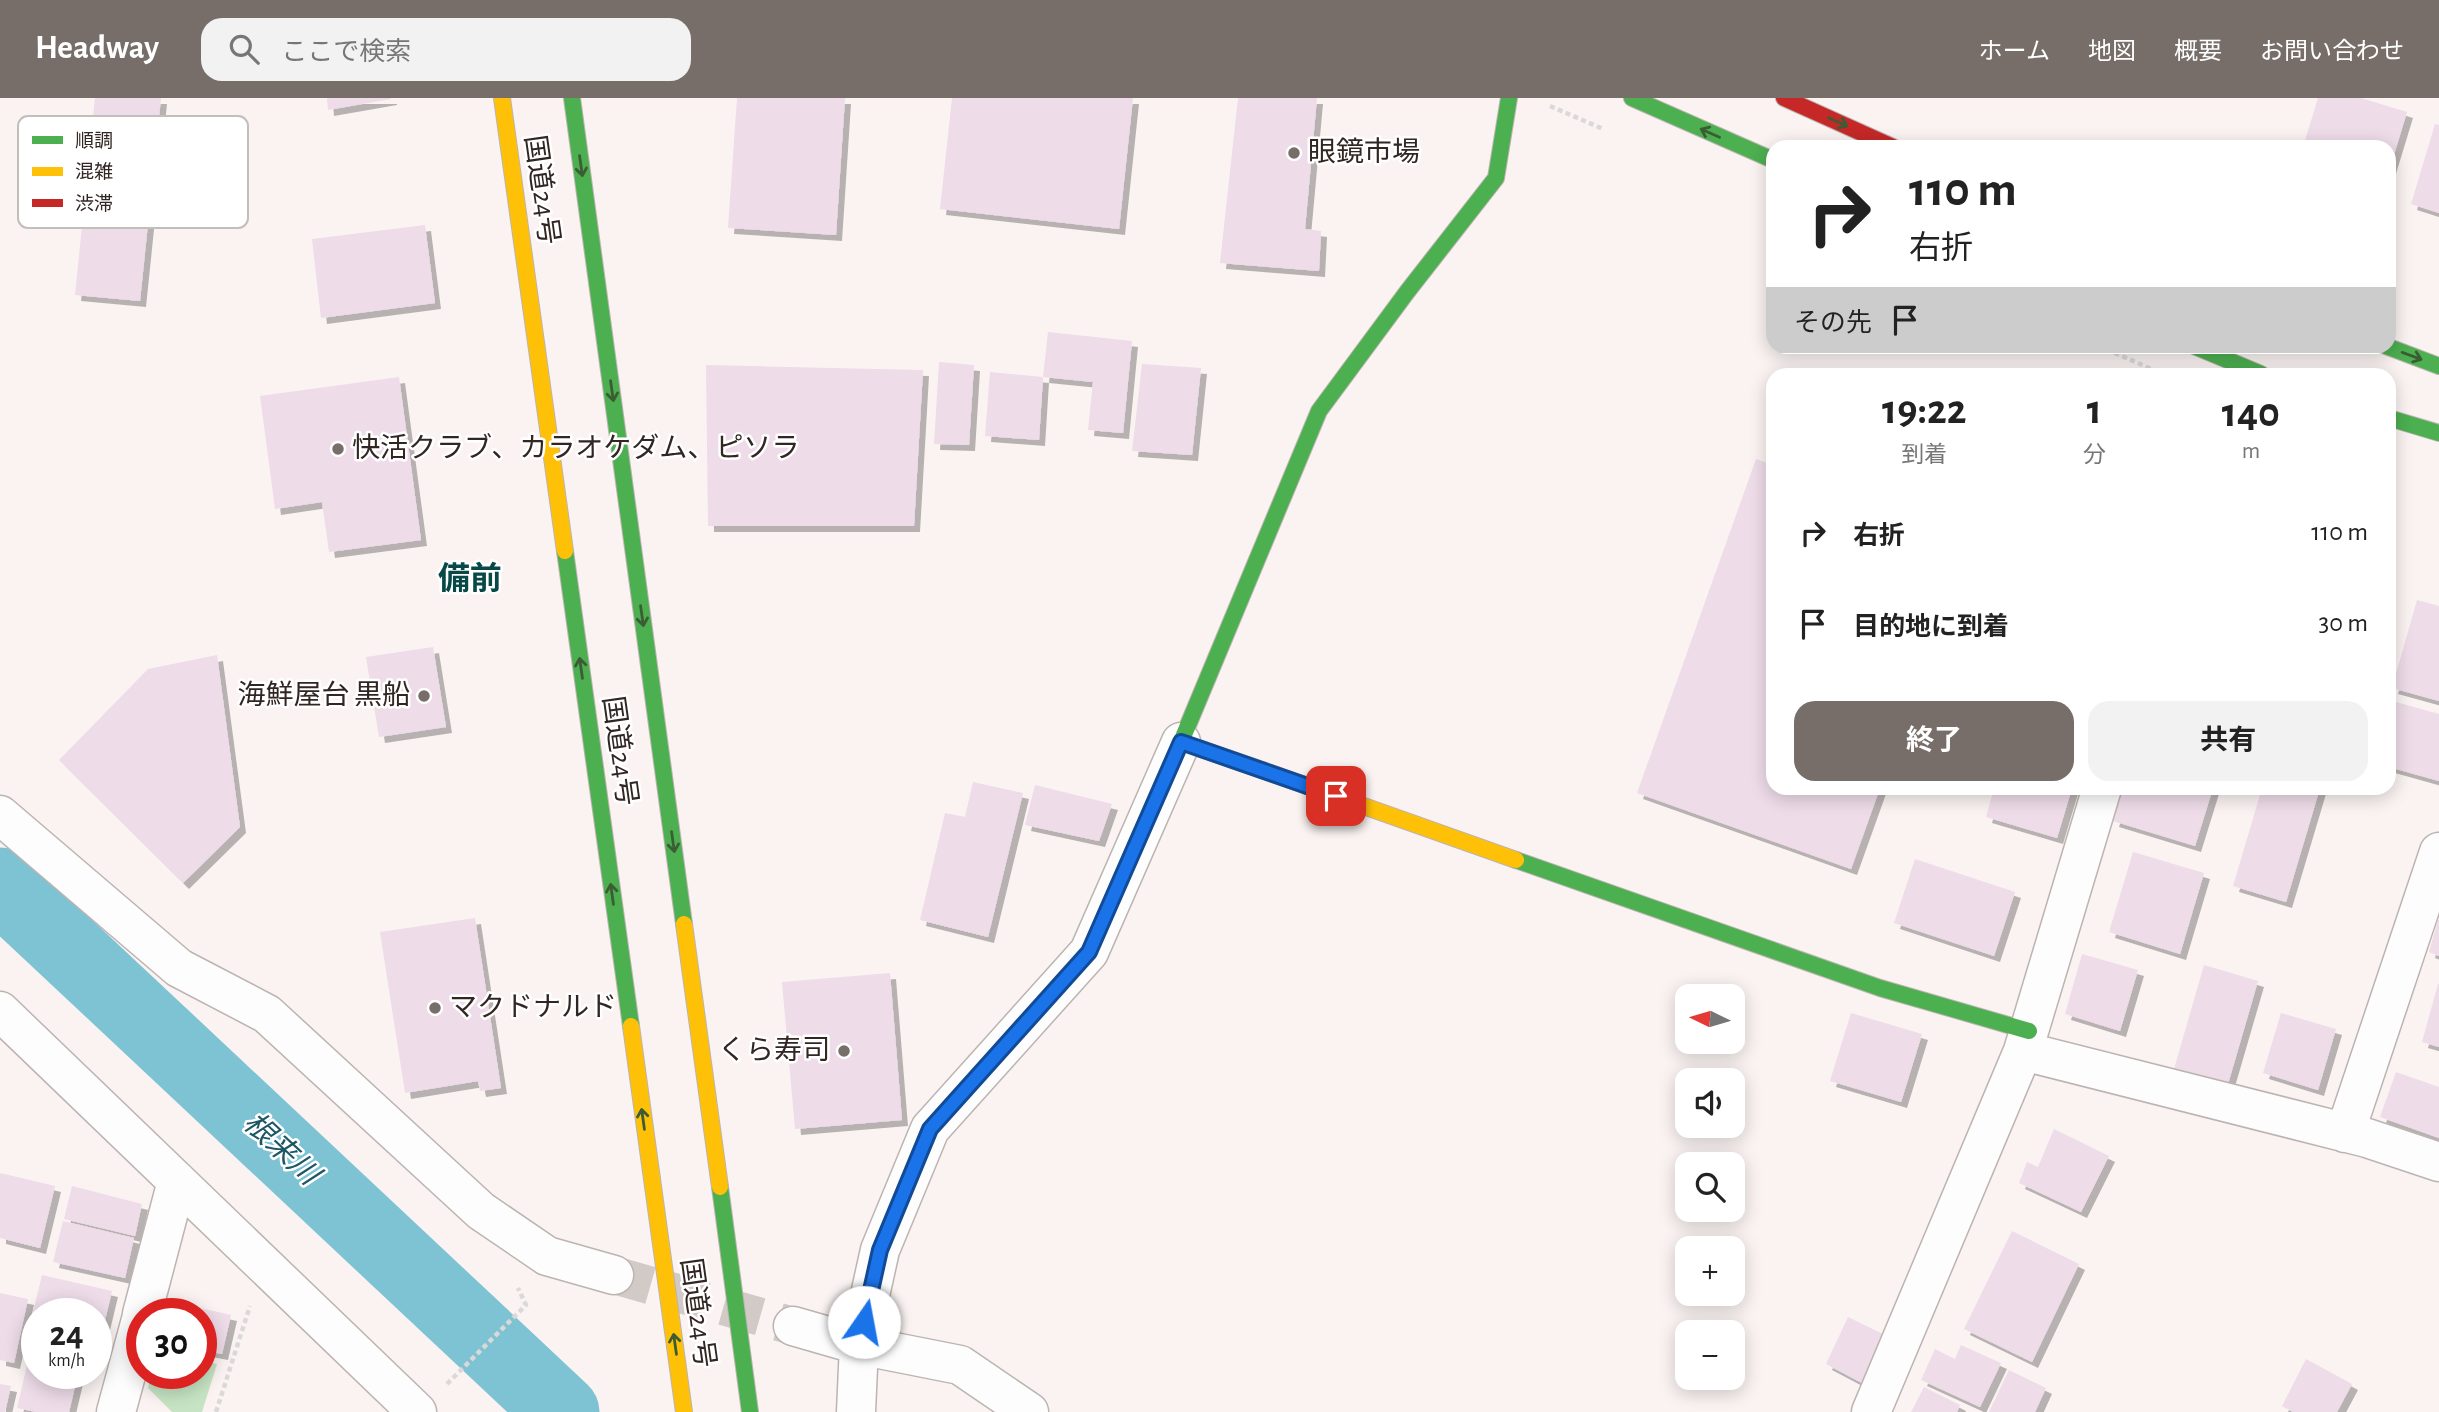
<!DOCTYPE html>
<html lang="ja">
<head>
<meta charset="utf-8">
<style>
	body { margin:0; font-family:"Alegreya Sans","Noto Sans JP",sans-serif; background:#f2f2f2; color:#222; height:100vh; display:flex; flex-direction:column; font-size:26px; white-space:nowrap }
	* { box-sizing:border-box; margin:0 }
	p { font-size:23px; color:#767676 }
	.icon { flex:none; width:38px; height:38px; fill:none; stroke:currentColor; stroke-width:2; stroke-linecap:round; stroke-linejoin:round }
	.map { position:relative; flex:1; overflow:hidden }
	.drawer { position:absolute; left:1766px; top:270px; width:630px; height:427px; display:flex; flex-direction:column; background:#fff; border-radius:21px; box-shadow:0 4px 18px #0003 }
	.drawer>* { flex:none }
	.guide { position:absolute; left:1766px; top:42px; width:630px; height:214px; border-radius:21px; box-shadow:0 4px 18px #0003; background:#fff; color:#222; overflow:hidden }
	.needle { width:46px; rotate:275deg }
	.tools { position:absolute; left:1675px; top:886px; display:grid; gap:14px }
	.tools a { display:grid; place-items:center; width:70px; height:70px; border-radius:14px; background:#fff; box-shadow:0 4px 18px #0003; font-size:35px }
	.speed { position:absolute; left:21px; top:1200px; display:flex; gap:14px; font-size:35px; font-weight:700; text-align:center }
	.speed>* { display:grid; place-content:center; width:91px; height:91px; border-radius:50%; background:#fff; box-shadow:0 4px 18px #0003; line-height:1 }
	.speed small { font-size:18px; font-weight:400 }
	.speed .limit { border:10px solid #d22; background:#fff; color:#111 }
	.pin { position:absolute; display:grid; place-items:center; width:60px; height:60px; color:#fff; margin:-30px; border-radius:14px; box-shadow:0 4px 10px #0006 }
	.me { position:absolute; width:77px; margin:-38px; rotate:12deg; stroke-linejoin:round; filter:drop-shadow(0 0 5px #0008) }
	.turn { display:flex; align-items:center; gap:24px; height:147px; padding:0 28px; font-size:32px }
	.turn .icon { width:91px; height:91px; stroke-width:2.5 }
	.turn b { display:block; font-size:49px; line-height:60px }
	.then { display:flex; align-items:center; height:66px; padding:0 28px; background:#0003; gap:14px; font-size:26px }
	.eta { display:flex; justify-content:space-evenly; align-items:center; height:119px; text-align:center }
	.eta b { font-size:42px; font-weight:700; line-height:49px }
	.primary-button { display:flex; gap:14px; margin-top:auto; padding:14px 28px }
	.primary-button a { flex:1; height:80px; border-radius:21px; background:#776e6a; color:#fff; font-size:28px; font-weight:700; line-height:80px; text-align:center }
	.primary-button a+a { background:#f2f2f2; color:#222 }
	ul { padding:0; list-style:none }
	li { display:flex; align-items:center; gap:21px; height:91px; padding:0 28px }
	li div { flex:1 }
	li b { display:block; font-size:26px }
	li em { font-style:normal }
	header { display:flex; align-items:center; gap:42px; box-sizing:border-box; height:98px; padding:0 35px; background:#776e6a; color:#fff }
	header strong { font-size:33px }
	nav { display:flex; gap:38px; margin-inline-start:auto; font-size:24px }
	.search { width:490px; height:63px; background:#f2f2f2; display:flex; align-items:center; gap:18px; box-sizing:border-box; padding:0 24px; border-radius:21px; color:#767676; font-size:26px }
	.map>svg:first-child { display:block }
	.green { fill:#c6e4c3 }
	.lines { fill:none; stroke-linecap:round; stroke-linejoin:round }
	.river { stroke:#7dc3d4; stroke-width:75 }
	.building { fill:#eedce9; filter:url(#shadow) }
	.street-tunnel { stroke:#d2cac7; stroke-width:38; stroke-dasharray:38 19; stroke-linecap:butt }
	.street-casing { stroke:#bcb4b1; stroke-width:41 }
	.fast-casing { stroke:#bcb4b1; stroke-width:18 }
	.slow-casing { stroke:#bcb4b1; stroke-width:18 }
	.jam-casing { stroke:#bcb4b1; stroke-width:18 }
	.path { stroke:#dbd9d8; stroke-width:4.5; stroke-dasharray:5 3.5; stroke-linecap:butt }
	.street { stroke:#fefdfd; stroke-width:38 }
	.fast { stroke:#4caf50; stroke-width:16 }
	.slow { stroke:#ffc107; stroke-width:16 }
	.jam { stroke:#c62828; stroke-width:16 }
	.oneway { stroke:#3c5d34 }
	.route-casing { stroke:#114b97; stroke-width:18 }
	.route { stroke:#1a73e8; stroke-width:12 }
	.poi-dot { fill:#776e6a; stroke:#fff; stroke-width:2.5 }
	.labels { text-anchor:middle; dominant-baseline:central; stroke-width:5; stroke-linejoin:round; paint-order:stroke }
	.poi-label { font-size:28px; fill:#312621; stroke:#fff; text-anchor:start }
	.street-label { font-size:28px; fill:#312621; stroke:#fff }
	.water-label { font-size:30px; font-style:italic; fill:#1d5764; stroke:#fff }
	.quarter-label { font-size:32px; font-weight:bold; fill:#084947; stroke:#fff }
	.key { fill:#fff; stroke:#c1bebc; stroke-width:2 }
	.key-label { font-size:19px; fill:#312621 }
</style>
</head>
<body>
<header>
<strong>Headway</strong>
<div class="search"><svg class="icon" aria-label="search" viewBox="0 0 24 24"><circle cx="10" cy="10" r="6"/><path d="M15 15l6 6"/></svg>ここで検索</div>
<nav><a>ホーム</a><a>地図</a><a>概要</a><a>お問い合わせ</a></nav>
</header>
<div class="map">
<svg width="2439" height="1314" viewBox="0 0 2439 1314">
	<defs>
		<filter id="shadow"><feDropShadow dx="6" dy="6" stdDeviation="0" flood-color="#0004"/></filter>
	</defs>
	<rect width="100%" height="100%" fill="#faf3f1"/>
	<!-- green -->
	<path class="green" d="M201 1262 217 1266 202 1314H172L148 1290 151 1276H201Z"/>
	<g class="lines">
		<!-- river -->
		<path class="river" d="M0 787 562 1314"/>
	</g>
	<!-- building -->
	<path class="building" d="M95 0H161L140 203 75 197Z
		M327 0H391V1L328 12Z
		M737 0H845L836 137 728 130Z
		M952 0H1133L1119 131 940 111Z
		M1238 0H1317L1305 131 1321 133 1319 173 1220 165Z
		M2318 0H2361L2407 14 2389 73V49H2303Z
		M2435 26 2439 27V115L2411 106Z
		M425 127 435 205 321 220 312 141Z
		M1048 234 1132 243 1123 335 1088 332 1093 284 1043 279Z
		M939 264 974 267 969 347 934 346Z
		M1142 266 1201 270 1192 357 1132 353Z
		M706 267 923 272 914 428H708Z
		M990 274 1043 279 1039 342 985 338Z
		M399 279 421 442 329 454 322 404 275 411 260 298Z
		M1756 361 1773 367V690H1880L1851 771 1637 695Z
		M2417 502 2439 508V603L2392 590Z
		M433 549 446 629 379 639 366 559Z
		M217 557 240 729 183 785 59 662 148 571Z
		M2389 602 2439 616V683L2389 669Z
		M973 684 1023 695 988 839 920 822 945 715 965 719Z
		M1035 687 1112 706 1099 743 1025 727Z
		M1994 690H2072L2057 740 1986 719Z
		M2123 690H2213L2195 748 2113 723Z
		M2262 690H2320L2286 804 2233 788Z
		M2133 754 2204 775 2180 856 2109 834Z
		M1915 761 2015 794 1994 858 1894 825Z
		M475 820 501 990 480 993 478 983 405 995 380 834Z
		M2438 822H2439V858L2429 854Z
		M2082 856 2138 872 2120 933 2065 916Z
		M2204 867 2258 883 2228 986 2174 971Z
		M890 875 902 1022 795 1031 782 884Z
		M2438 886H2439V949L2422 944Z
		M1851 915 1922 936 1901 1004 1830 983Z
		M2281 915 2336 931 2318 992 2263 975Z
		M2396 974 2439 989V1040L2380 1019Z
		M2054 1031 2109 1058 2081 1114 2019 1085 2027 1064 2038 1069Z
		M0 1075 55 1088 40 1150 0 1140Z
		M72 1088 142 1106 135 1138 64 1121Z
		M63 1123 134 1140 125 1180 53 1164Z
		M2012 1133 2079 1166 2032 1264 1964 1231Z
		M42 1177 112 1193 99 1247 96 1246V1216H37V1232L29 1230Z
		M0 1195 28 1201 14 1265 0 1262Z
		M169 1203 231 1217 222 1256 201 1252V1216H166Z
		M1848 1219 1885 1237 1862 1285 1826 1266Z
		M32 1246 37 1247V1276H78L69 1314H36L17 1310Z
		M1961 1247 2001 1265 1980 1309 1921 1282 1935 1251 1955 1261Z
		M2306 1261 2352 1286 2337 1314H2293L2282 1308Z
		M2009 1272 2046 1290 2035 1314H1989Z
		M0 1286 11 1288 5 1314H0Z
		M1924 1289 1960 1307 1957 1314H1911Z"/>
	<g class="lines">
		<!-- street-tunnel -->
		<path class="street-tunnel" d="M614 1177 793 1228"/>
		<!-- street casing -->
		<g class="street-casing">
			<path id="street" d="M2102 690 2023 953 2367 1040 2439 1064
				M0 717 179 870 267 916 481 1113 547 1158 614 1177
				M0 913 417 1314
				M2345 1035 2439 754
				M142 1216 177 1083
				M793 1228 859 1247 960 1267 1029 1314
				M116 1314 142 1218
				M856 1314 859 1247 880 1152 930 1031 1089 854 1181 644
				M1871 1314 2023 953"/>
		</g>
		<!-- fast casing -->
		<g class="fast-casing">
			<path id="fast" d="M572 0 684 826
				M1632 0 1773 62
				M2194 248 2261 276
				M2386 248 2439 268
				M2389 320 2439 335
				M565 453 631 928
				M1262 672 1181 644 1319 313 1407 194 1496 80 1509 0
				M1516 762 1880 890 2029 933
				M720 1089 750 1314"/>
		</g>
		<!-- slow casing -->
		<g class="slow-casing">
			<path id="slow" d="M502 0 565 453
				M1262 672 1516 762
				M684 826 720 1089
				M631 928 684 1314"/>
		</g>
		<!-- jam casing -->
		<g class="jam-casing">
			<path id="jam" d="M1784 0 1893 49"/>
		</g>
		<!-- path -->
		<path class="path" d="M1550 8 1603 31
			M2099 248 2163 276
			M447 1286 526 1207 518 1190
			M216 1314 250 1208"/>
		<!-- street -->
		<use href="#street" class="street"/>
		<!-- fast -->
		<use href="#fast" class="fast"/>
		<!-- slow -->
		<use href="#slow" class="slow"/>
		<!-- jam -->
		<use href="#jam" class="jam"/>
	</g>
	<!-- one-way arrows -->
	<defs><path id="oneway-shaft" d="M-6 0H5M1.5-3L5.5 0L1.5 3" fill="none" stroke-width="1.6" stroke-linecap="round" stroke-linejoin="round" transform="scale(1.75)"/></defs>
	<g class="oneway">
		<use href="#oneway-shaft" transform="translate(1838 24) rotate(24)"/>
		<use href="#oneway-shaft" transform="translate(1710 35) rotate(-156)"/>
		<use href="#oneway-shaft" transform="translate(581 68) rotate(82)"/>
		<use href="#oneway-shaft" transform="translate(2412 258) rotate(20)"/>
		<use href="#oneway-shaft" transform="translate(612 293) rotate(82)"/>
		<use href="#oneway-shaft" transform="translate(642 518) rotate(82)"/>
		<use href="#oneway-shaft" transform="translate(581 570) rotate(-98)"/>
		<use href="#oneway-shaft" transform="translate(673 744) rotate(82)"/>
		<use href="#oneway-shaft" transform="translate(612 796) rotate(-98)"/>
		<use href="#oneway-shaft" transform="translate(643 1021) rotate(-98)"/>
		<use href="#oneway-shaft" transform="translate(675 1246) rotate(-98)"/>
	</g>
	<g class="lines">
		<!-- route casing -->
		<g class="route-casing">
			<path id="route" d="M864 1224 880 1152 930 1031 1089 854 1181 644 1336 698"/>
		</g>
		<!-- route -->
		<use href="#route" class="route"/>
	</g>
	<!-- markers -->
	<g class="poi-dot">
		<circle cx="1294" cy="55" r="7"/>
		<circle cx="338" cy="351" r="7"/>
		<circle cx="424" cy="598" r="7"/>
		<circle cx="435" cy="910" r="7"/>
		<circle cx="844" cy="953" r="7"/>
	</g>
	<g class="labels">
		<!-- poi labels -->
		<g class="poi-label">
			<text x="1308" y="55">眼鏡市場</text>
			<text x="352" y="351">快活クラブ、カラオケダム、ピソラ</text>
			<text x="410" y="598" text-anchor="end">海鮮屋台 黒船</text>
			<text x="449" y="910">マクドナルド</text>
			<text x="830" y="953" text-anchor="end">くら寿司</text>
		</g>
		<!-- street labels -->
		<g class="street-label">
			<text transform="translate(541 92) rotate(82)">国道24号</text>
			<text transform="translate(619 653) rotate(82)">国道24号</text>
			<text transform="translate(697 1215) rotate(82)">国道24号</text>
		</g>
		<!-- water labels -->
		<g class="water-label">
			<text transform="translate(281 1051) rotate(43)">根来川</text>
		</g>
		<!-- quarter labels -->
		<g class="quarter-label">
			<text x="470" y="481">備前</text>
		</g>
	</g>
	<!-- legend -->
	<rect x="18" y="18" width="230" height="112" rx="10" class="key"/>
	<rect x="32" y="38" width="31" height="8" fill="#4caf50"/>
	<rect x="32" y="69" width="31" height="9" fill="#ffc107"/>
	<rect x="32" y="101" width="31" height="8" fill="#c62828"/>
	<g class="key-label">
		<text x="75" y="49">順調</text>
		<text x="75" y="80">混雑</text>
		<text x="75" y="112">渋滞</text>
	</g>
</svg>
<div class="tools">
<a><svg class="needle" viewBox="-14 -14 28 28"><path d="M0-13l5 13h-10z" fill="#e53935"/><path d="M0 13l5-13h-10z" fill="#767676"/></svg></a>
<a><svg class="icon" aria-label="sound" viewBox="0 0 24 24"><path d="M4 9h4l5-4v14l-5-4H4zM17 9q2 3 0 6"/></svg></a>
<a><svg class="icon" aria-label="search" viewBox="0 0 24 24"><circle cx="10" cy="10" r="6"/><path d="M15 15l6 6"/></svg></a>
<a>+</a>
<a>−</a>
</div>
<div class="speed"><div>24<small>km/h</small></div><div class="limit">30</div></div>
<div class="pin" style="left:1336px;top:698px;background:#d93025"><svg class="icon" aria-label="arrive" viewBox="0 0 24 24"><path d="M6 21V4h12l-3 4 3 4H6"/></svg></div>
<svg class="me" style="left:864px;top:1224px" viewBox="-20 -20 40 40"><circle r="19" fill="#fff"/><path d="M0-13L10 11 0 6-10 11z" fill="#1a73e8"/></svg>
<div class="guide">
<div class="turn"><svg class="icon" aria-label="right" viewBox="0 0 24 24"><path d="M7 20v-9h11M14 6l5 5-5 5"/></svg><div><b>110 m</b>右折</div></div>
<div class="then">その先<svg class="icon" aria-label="arrive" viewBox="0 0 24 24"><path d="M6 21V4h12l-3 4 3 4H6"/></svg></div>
</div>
<section class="drawer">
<div class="eta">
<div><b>19:22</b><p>到着</p></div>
<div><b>1</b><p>分</p></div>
<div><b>140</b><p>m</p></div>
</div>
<ul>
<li><svg class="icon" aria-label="right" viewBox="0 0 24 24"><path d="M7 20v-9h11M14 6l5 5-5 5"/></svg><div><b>右折</b></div><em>110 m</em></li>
<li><svg class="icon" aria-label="arrive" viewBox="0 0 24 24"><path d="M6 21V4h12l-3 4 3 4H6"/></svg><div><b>目的地に到着</b></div><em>30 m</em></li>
</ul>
<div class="primary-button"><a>終了</a><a>共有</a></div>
</section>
</div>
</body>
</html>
